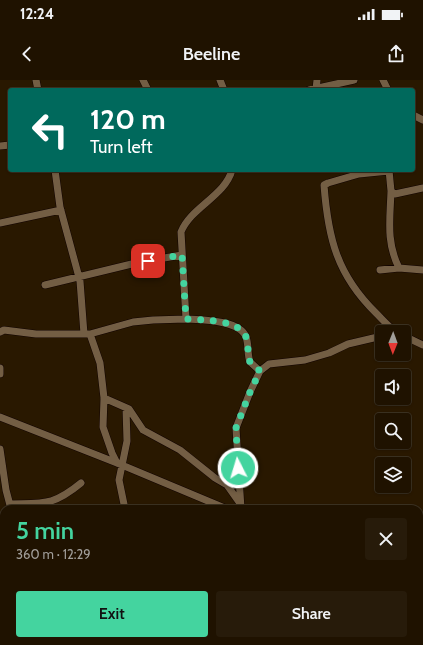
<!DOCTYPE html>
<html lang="en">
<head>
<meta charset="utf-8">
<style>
	body { margin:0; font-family:Cabin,sans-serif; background:#271b0a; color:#f1f3f6; height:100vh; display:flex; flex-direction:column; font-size:15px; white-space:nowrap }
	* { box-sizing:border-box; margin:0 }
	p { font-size:13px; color:#a19e99 }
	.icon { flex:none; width:22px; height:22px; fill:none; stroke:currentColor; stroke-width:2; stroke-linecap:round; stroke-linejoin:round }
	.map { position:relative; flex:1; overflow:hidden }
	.drawer { position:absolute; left:0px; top:425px; width:423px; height:140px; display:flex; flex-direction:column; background:#1f1200; border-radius:12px 12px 0 0; box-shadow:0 1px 3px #0004,0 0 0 1px #3c3222 }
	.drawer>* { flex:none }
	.banner { position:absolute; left:8px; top:8px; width:407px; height:84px; border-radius:4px; box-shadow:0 1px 3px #0004,0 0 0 1px #3c3222; background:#00695c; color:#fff; overflow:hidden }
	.needle { width:26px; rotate:181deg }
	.fabs { position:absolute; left:375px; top:245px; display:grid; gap:8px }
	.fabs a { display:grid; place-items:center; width:36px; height:36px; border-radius:4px; background:#1f1200; box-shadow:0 1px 3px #0004,0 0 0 1px #3c3222; font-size:20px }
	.pin { position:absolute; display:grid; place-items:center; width:34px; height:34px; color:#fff; margin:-17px; border-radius:8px; box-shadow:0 2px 6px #0006 }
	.me { position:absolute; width:44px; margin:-22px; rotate:355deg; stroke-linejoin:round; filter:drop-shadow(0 0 3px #0008) }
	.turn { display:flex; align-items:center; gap:14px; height:84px; padding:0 16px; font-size:18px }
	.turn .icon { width:52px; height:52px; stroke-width:2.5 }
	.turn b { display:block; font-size:28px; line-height:34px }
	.round { display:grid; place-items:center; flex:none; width:42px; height:42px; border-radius:4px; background:#271b0a }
	.overview { display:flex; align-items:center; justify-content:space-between; height:68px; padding:0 16px }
	h1 { font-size:24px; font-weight:600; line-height:30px; color:#44d49f }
	.primary-button { display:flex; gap:8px; margin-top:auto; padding:8px 16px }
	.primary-button a { flex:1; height:46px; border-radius:4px; background:#44d49f; color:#111; font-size:16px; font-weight:600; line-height:46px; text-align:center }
	.primary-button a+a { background:#271b0a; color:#f1f3f6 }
	.status { display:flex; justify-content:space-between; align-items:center; height:28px; padding:0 20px; background:#1f1200; direction:ltr }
	.status svg { height:11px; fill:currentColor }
	header { display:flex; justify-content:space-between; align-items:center; height:52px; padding:0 16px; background:#1f1200; font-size:18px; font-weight:600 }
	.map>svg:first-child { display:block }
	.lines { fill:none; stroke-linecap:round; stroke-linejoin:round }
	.minor-casing { stroke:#110300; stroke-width:8 }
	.minor { stroke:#735e44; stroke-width:7 }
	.route { stroke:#44d49f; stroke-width:7; stroke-dasharray:0 12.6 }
</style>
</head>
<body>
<div class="status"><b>12:24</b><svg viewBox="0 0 49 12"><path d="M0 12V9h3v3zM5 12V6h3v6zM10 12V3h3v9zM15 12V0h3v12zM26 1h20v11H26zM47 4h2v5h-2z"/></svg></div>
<header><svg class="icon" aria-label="back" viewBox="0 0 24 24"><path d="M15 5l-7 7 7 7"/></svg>Beeline<svg class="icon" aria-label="share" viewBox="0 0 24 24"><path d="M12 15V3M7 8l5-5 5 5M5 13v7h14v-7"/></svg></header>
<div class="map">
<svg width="423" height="565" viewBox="0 0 423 565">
	<rect width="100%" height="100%" fill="#291800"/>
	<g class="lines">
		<!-- minor casing -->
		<g class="minor-casing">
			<path id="minor" d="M36 0 38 10
				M143 0 148 10
				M220 0 224 10
				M383 0 388 10
				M316 9 317 0
				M309 10 354 0
				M413 35 423 40
				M0 66 10 65
				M55 90 60 127 80 201 84 254
				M389 90 391 111 395 114 423 108
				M389 91 359 94 328 103 324 105C328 158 337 195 376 233 383 240 389 247 396 252
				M391 111C390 140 386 162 399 188
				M0 143 61 130
				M380 190 399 188 423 190
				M45 205 140 182 182 175
				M186 239C202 240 240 240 246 257 249 265 247 274 250 282L260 291
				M0 252 4 250 36 254H90L133 242 153 240 186 239 181 152C191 127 225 116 232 90
				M90 254 100 283 104 318 103 347 112 373 117 383
				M404 256 423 265
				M0 288V294
				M104 318 129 329 143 350 180 370 215 398 227 405 239 422
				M0 337 117 383 227 429
				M0 369 6 410 11 429
				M10 424C44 423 53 426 81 403
				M125 429 119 400 127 361 126 328
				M241 429 236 348 250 312 260 291 269 284 305 280 329 273 348 264 382 256
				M423 453C420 463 418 502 423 510
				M0 479 4 478
				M419 533 423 520
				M38 561 39 565
				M199 561 200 565
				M365 561V565
				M248 565 249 561
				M397 565 400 561"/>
		</g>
		<!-- minor -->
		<use href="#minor" class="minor"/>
	</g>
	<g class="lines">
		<!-- route -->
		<path class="route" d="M148 181 182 175 186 239C202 240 240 239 246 257 249 265 247 274 250 282L260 291 250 312 236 348 238 388"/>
	</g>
</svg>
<div class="fabs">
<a><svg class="needle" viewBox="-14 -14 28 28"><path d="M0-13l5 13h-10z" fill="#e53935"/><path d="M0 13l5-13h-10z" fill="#a19e99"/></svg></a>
<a><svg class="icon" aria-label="sound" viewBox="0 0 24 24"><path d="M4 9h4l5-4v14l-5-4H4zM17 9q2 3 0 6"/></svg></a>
<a><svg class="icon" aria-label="search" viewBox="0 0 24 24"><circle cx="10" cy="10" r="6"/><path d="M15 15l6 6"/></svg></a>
<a><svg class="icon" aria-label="layers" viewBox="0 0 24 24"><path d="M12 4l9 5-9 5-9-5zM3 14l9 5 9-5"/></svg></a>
</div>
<div class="pin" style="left:148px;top:181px;background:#d93025"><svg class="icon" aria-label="arrive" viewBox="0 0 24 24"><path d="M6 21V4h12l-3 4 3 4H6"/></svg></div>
<svg class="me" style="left:238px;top:388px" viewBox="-20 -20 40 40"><circle r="17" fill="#44d49f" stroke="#fff" stroke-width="3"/><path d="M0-11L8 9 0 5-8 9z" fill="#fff"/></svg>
<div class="banner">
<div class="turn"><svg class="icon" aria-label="left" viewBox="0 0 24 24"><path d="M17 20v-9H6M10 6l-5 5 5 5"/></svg><div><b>120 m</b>Turn left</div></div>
</div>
<section class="drawer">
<div class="overview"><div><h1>5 min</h1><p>360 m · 12:29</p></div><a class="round"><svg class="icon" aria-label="close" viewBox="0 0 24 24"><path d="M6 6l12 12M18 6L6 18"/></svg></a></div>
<div class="primary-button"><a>Exit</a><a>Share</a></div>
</section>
</div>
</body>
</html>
